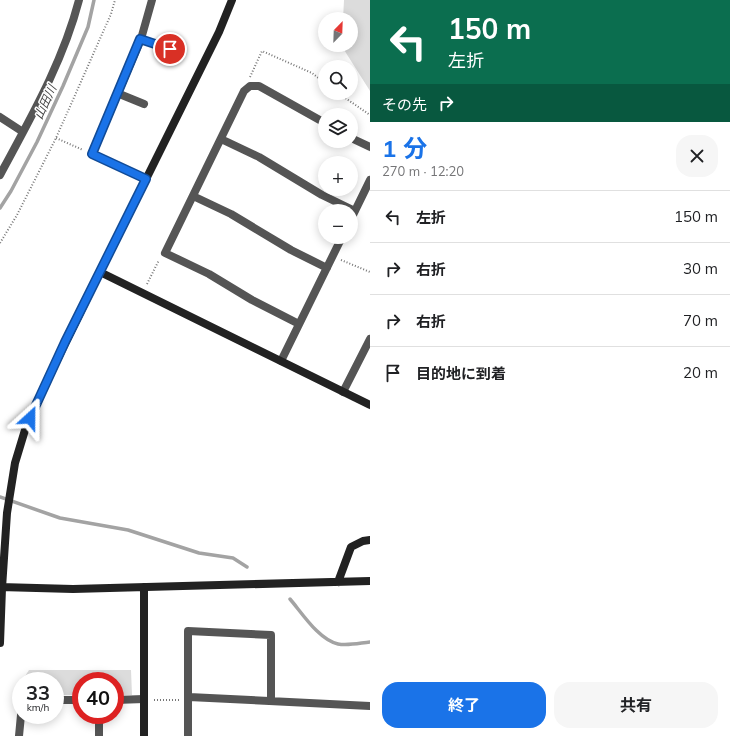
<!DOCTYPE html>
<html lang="ja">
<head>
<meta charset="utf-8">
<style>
	body { margin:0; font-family:Mulish,"Noto Sans JP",sans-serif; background:#f6f6f6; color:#202124; height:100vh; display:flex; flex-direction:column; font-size:15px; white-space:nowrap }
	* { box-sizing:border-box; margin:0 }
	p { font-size:13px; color:#757577 }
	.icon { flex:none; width:22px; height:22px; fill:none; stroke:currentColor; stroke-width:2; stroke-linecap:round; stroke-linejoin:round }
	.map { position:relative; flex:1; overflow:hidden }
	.details { display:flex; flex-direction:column; background:#fff; width:360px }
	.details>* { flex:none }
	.banner { background:#0b6e4f; color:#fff; overflow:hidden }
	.needle { width:26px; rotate:23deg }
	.buttons { position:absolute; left:318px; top:12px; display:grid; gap:8px }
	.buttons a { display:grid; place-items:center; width:40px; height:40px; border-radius:50%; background:#fff; box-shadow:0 2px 10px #0003; font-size:20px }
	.speed { position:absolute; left:12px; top:672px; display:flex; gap:8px; font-size:20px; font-weight:700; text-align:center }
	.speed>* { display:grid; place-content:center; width:52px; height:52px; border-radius:50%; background:#fff; box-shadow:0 2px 10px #0003; line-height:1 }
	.speed small { font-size:10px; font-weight:400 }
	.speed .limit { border:6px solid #d22; background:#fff; color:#111 }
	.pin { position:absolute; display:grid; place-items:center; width:34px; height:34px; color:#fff; margin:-17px; border:2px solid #fff; border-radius:50%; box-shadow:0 1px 4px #0007 }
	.me { position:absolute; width:44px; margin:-22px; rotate:24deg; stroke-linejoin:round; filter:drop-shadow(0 0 3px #0008) }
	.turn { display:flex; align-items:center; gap:14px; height:84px; padding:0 12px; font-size:18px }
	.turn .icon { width:52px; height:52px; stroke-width:2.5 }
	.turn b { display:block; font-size:28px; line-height:34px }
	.then { display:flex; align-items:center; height:38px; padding:0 12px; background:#0003; gap:8px; font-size:15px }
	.round { display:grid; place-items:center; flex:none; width:42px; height:42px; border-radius:16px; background:#f6f6f6 }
	.headline { display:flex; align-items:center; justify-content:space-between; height:68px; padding:0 12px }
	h1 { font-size:24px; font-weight:700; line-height:30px; color:#1a73e8 }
	.button { display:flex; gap:8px; margin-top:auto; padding:8px 12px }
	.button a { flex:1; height:46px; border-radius:16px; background:#1a73e8; color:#fff; font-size:16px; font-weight:700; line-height:46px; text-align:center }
	.button a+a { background:#f6f6f6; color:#202124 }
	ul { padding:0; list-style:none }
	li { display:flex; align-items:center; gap:12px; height:52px; padding:0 12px; border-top:1px solid #e0e0e0 }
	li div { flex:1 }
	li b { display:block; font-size:15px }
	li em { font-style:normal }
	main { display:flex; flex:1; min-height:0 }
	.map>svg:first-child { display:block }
	.green { fill:#dcdcdc }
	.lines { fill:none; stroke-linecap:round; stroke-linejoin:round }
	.stream { stroke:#a3a3a3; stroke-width:3.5 }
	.path { stroke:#777; stroke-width:2; stroke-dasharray:1 2; stroke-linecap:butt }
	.street { stroke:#555; stroke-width:8 }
	.secondary { stroke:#222; stroke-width:8 }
	.route-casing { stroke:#114b97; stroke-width:10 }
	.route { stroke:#1a73e8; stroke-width:7 }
	.labels { text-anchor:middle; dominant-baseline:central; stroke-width:3; stroke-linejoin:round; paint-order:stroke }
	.water-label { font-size:12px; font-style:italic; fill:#444; stroke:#fff }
</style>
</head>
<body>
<main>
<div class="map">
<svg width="370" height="736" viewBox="0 0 370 736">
	<rect width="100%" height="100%" fill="#fff"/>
	<!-- green -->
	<path class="green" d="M344 0H370V91L341 45H351V19H343Z
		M29 670H131L132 695H115V681H81V695H55V681H22Z"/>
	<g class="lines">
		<!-- stream -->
		<path class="stream" d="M0 208 11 191 37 142 63 86 88 27 94 0
			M0 497 60 518 128 530 199 553 233 558 247 567
			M290 599C302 613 319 640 338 644 348 646 360 643 370 642"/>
		<!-- path -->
		<path class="path" d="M250 77 262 51 312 73 325 83
			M338 93 370 115
			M56 138 83 150
			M0 243 17 215 56 138 111 14 115 0
			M341 260 370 272
			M147 284 159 260
			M154 700H180"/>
		<!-- street -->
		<path class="street" d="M141 39 170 49
			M117 93 144 104
			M0 117 23 132
			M351 138 370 147
			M221 139 259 157 322 195 355 211
			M0 175C30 119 63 62 79 0
			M146 179 92 154 141 39 152 0
			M193 196 231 214 291 250 327 268
			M351 219 370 180
			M299 324 252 300 209 274 165 253 244 91 250 86H259L325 123
			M281 361 342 237
			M343 392 370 339
			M189 697 370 706
			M55 700H81
			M115 700 144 699
			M19 736 21 715
			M99 736V715
			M188 736V631L271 635V701"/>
		<!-- secondary -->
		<path class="secondary" d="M100 272 370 405
			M338 582 351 547 363 541 370 540
			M0 587 73 589 370 581
			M0 643 2 588 7 513 15 463 25 430 45 385 100 272 219 32 232 0
			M144 736V587"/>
	</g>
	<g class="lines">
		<!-- route casing -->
		<g class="route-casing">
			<path id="route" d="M30 418 65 342 146 179 92 154 140 39 170 49"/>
		</g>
		<!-- route -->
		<use href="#route" class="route"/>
	</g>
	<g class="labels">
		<!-- water labels -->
		<g class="water-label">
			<text transform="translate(45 102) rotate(-65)">山田川</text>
		</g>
	</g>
</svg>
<div class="buttons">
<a><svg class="needle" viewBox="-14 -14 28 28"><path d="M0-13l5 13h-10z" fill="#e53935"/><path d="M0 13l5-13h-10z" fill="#757577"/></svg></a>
<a><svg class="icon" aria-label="search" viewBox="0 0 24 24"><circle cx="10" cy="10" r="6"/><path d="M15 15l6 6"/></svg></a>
<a><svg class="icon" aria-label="layers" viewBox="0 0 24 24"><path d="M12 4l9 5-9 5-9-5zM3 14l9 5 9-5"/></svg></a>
<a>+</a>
<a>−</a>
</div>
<div class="speed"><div>33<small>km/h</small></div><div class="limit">40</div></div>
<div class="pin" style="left:170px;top:49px;background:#d93025"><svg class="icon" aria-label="arrive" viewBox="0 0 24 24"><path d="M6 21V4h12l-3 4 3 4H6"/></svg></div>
<svg class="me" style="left:30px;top:418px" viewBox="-20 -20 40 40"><path d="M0-17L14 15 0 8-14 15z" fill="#1a73e8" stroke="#fff" stroke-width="4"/></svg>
</div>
<section class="details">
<div class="banner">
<div class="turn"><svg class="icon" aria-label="left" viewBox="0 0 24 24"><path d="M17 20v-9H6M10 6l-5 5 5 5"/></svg><div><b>150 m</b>左折</div></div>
<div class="then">その先<svg class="icon" aria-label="right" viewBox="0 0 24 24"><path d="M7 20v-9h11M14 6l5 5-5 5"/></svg></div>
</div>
<div class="headline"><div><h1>1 分</h1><p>270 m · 12:20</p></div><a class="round"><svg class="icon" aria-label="close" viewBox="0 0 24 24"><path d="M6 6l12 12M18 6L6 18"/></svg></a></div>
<ul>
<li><svg class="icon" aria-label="left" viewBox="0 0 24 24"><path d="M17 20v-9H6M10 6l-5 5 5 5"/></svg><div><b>左折</b></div><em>150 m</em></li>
<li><svg class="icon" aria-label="right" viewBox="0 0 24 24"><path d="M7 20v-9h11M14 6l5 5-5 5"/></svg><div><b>右折</b></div><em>30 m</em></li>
<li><svg class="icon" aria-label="right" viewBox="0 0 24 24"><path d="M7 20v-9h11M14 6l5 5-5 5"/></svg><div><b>右折</b></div><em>70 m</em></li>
<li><svg class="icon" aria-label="arrive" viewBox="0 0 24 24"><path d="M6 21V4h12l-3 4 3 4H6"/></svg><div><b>目的地に到着</b></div><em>20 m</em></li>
</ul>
<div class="button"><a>終了</a><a>共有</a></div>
</section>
</main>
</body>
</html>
